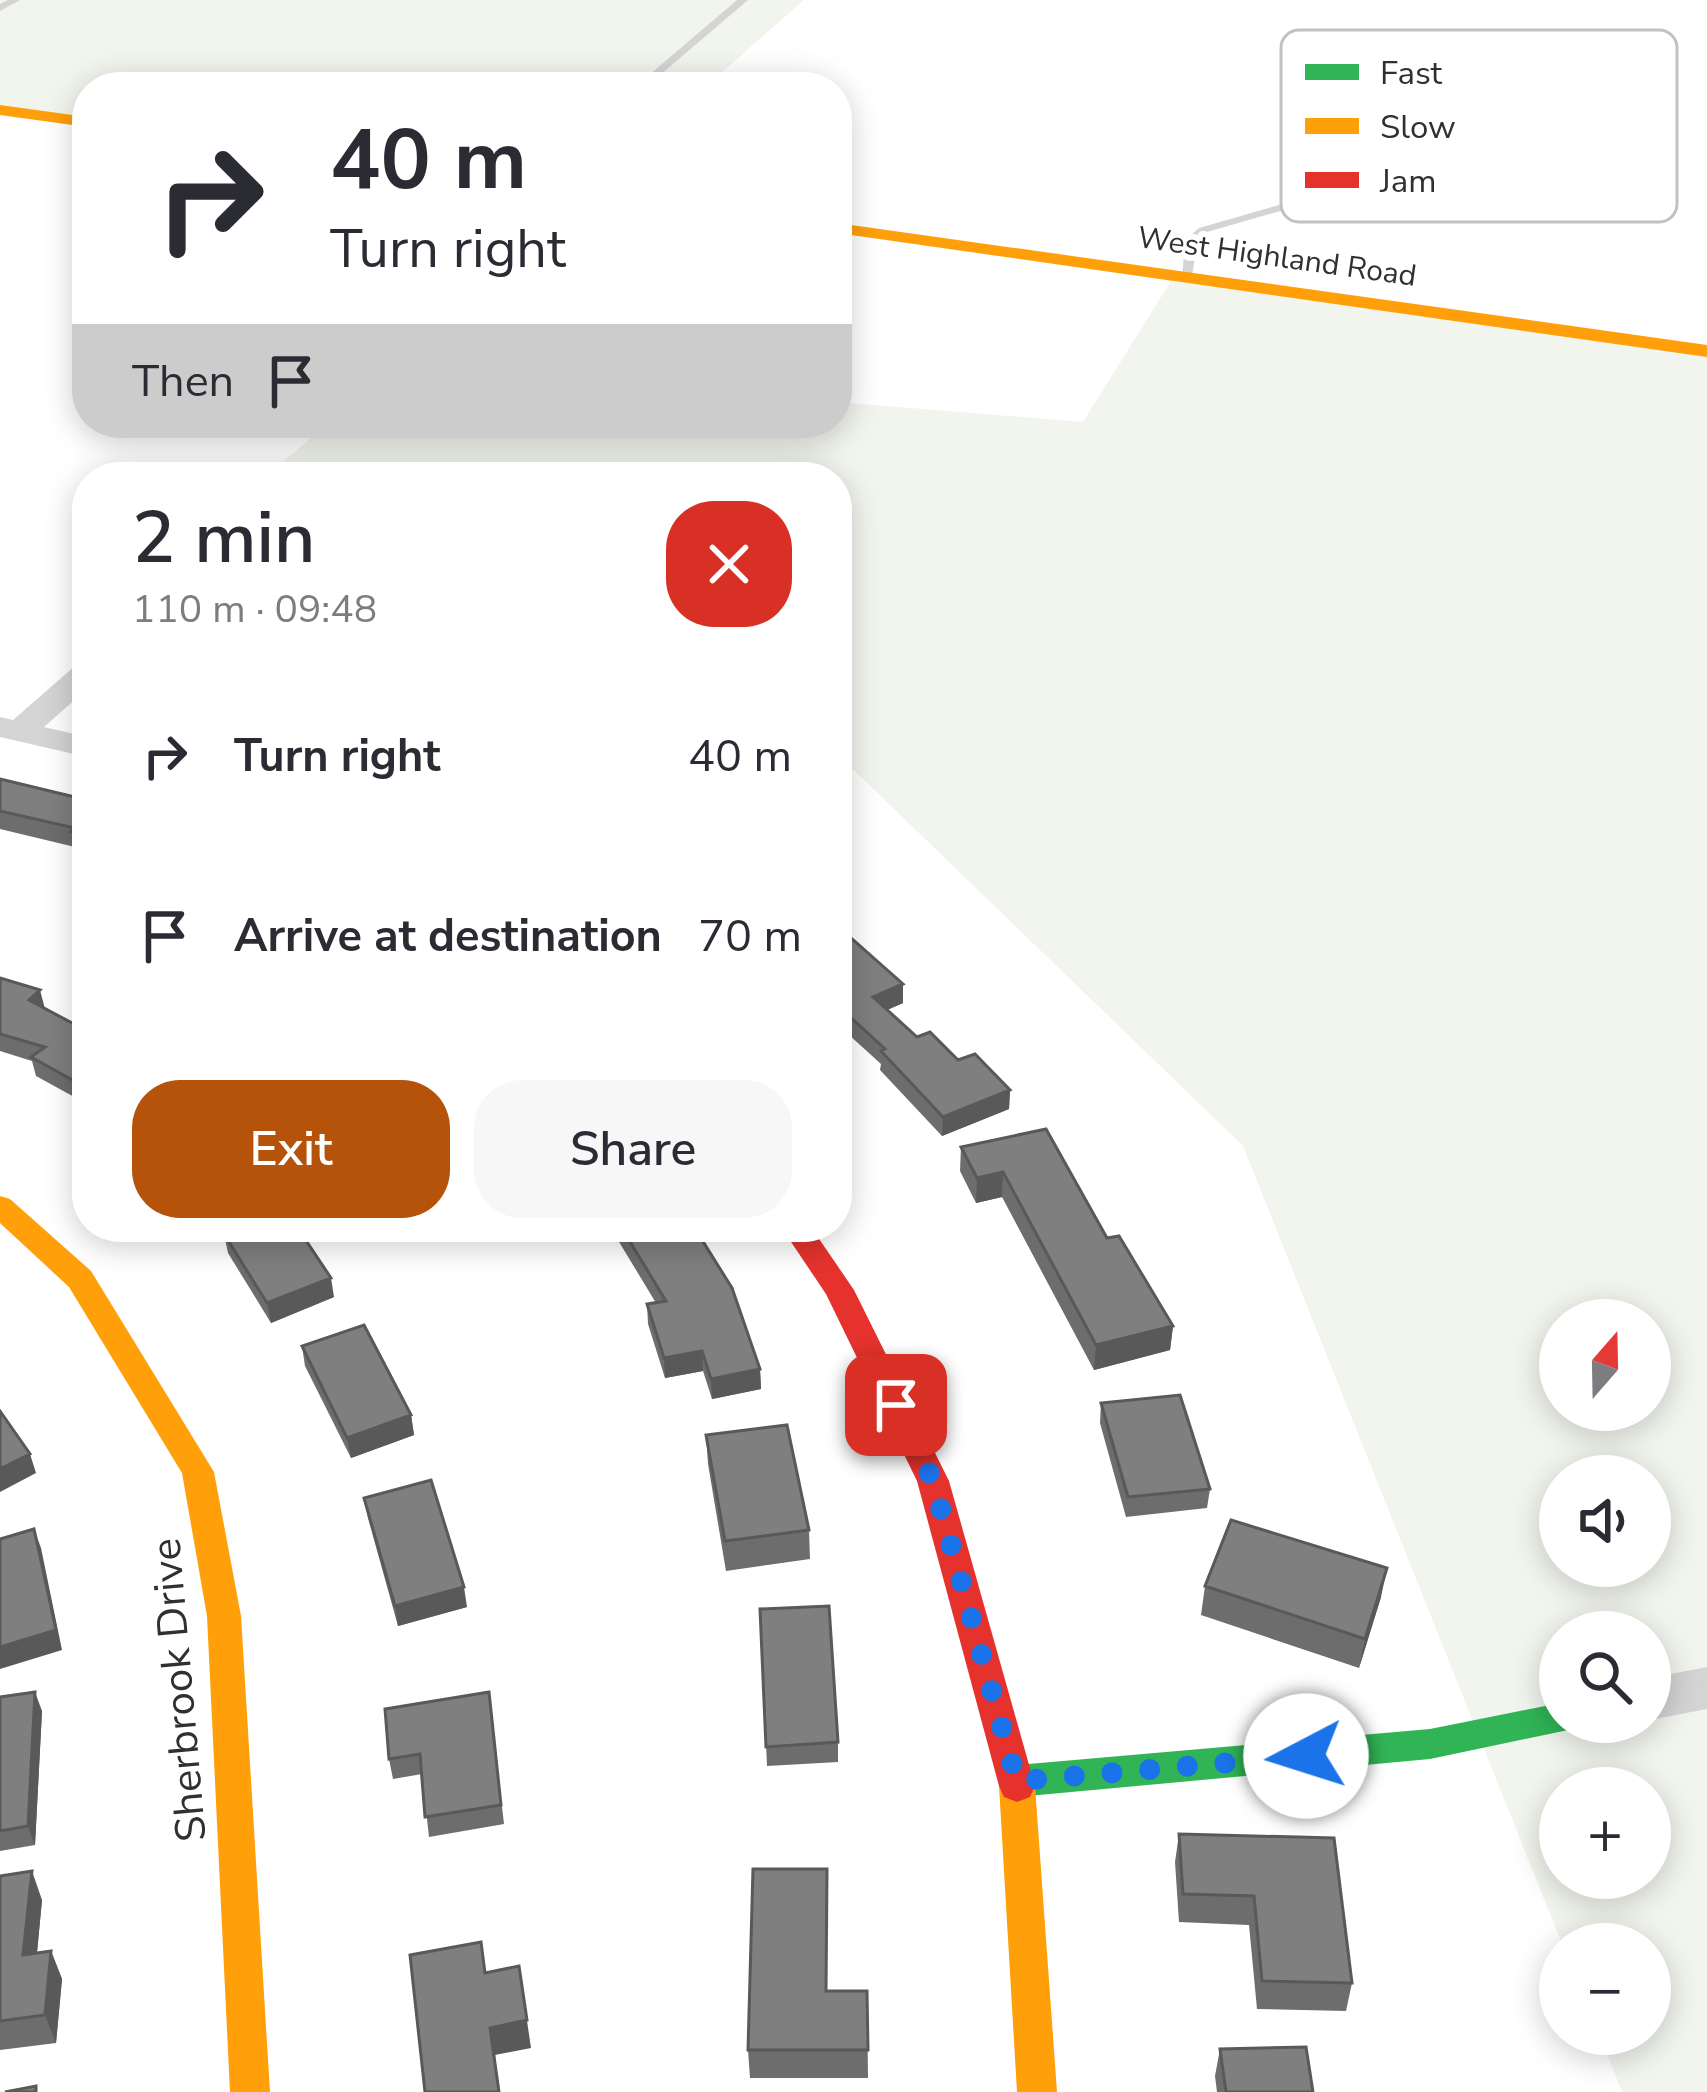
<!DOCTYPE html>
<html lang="en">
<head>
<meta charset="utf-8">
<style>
	body { margin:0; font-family:"Nunito Sans",sans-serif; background:#f7f7f7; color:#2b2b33; height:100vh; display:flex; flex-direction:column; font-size:45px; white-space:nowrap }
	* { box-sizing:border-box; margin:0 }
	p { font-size:39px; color:#7c7c81 }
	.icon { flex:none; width:66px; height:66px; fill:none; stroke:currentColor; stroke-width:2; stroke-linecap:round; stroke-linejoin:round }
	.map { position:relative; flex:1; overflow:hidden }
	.drawer { position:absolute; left:72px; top:462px; width:780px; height:780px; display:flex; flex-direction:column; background:#fff; border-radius:48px; box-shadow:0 6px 30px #0003 }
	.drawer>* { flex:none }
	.guide { position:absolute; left:72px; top:72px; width:780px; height:366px; border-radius:48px; box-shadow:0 6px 30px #0003; background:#fff; color:#2b2b33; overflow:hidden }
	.needle { width:78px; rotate:20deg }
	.controls { position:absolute; left:1539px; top:1299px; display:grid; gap:24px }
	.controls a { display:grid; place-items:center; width:132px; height:132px; border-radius:50%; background:#fff; box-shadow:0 6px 30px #0003; font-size:60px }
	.pin { position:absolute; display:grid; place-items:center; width:102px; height:102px; color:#fff; margin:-51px; border-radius:24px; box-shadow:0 6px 18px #0006 }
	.me { position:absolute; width:132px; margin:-66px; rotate:265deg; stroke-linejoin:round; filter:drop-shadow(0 0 9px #0008) }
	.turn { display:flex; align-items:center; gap:42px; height:252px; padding:0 60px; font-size:54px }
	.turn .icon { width:156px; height:156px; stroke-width:2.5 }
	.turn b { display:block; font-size:84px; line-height:102px }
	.then { display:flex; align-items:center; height:114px; padding:0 60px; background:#0003; gap:24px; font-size:45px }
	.round { display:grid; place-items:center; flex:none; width:126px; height:126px; border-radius:48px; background:#f7f7f7 }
	.overview { display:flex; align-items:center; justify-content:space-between; height:204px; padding:0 60px }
	h1 { font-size:72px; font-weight:600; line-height:90px }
	.primary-button { display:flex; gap:24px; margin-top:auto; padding:24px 60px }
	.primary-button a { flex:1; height:138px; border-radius:48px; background:#b45309; color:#fff; font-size:48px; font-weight:600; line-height:138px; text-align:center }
	.primary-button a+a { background:#f7f7f7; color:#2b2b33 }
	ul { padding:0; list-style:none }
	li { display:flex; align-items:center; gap:36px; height:180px; padding:0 60px }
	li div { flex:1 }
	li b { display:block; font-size:45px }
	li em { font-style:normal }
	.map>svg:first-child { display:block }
	.green { fill:#f1f5ed; fill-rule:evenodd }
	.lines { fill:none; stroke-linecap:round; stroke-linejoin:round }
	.lane { fill:#d4d4d4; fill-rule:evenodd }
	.street { fill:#d4d4d4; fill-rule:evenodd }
	.fast { fill:#30b455; fill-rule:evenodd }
	.slow { fill:#ff9f0a; fill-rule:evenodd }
	.jam { fill:#e5322d; fill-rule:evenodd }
	.wall { fill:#6d6d6d }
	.shaded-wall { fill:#595959 }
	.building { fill:#7f7f7f; stroke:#595959; stroke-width:3 }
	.route { stroke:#1a73e8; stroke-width:21; stroke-dasharray:0 37.8 }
	.labels { text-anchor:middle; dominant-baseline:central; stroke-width:12; stroke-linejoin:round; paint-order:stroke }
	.far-street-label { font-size:30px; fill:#303030; stroke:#fff }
	.near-street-label { font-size:42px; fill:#303030; stroke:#fff }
	.key { fill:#fff; stroke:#c1c1c1; stroke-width:3 }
	.key-label { font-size:33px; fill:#303030 }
</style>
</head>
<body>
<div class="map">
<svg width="1707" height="2092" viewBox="0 0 1707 2092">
	<rect width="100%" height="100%" fill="#fff"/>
	<!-- green -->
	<path class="green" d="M0 0H804L705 87H87V122L0 109Z
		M1171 281 1707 351V2092H1622L1599 2034H1650V1944H1562L1243 1146 837 754V477H265L329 423H837V402L1083 422ZM1560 1320H1650V1410H1560ZM1560 1476H1650V1566H1560ZM1560 1632H1650V1722H1560ZM1560 1788H1650V1878H1560Z"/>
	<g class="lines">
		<!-- lane -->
		<path class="lane" d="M8 0H20L0 11V4Z
			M737 0H748L646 87H635Z
			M1333 168 1342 170 1301 205 1207 232 1197 241 1192 277 1182 279 1185 240 1199 228 1293 201Z"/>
		<!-- street -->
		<path class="street" d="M87 662V689L44 727 87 737V757L0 737V717L13 720 76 665Z
			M1707 1667V1709L1650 1720V1678Z"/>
		<!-- fast -->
		<path class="fast" d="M1560 1703V1722H1576L1573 1729 1430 1759 1017 1797 1004 1792 999 1781 1004 1770 1017 1765 1430 1729Z"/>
		<!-- slow -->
		<path class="slow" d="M0 105 87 117V127L0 115Z
			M837 223 1707 345V357L837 233Z
			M0 1196 10 1199 91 1271 214 1472 241 1616 270 2092H230L207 1616 182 1473 69 1287 0 1223Z
			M1017 1770 1030 1775 1035 1786 1057 2092H1017L999 1786 1004 1775Z"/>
		<!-- jam -->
		<path class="jam" d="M781 1227H811L854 1290 949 1481 1035 1786 1030 1797 1017 1802 1004 1797 999 1786 917 1481 826 1294Z"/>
	</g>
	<!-- wall -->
	<path class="wall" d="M0 779 87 800V855L76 852 75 847 0 829Z
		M837 936 903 1003 887 1010 917 1037 1010 1090 1009 1109 942 1136 880 1070 881 1064 837 1024Z
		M0 978 45 1008 87 1031V1104L36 1076 32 1061 0 1051Z
		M961 1147 1107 1238 1173 1326 1170 1350 1094 1370 1002 1197 976 1203 960 1171Z
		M610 1227H694L760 1369 761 1389 712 1399 703 1371 665 1378 648 1324 647 1304 656 1303Z
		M224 1234 334 1297 271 1323 228 1253Z
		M302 1346 411 1415 414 1435 351 1458 305 1366Z
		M1101 1403 1210 1489 1207 1508 1126 1517 1100 1423Z
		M706 1435 809 1530 810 1559 726 1571 708 1464Z
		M364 1498 467 1607 398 1626 368 1518Z
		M1205 1586 1381 1597 1359 1668 1201 1615Z
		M760 1609 838 1742V1762L767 1766Z
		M489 1692 504 1824 429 1837 422 1774 393 1779 389 1759Z
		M0 1697 42 1711 35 1845 0 1851Z
		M1179 1834 1334 1838 1352 1983 1346 2011 1257 2009 1249 1925 1179 1922 1175 1862Z
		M0 1876 42 1900 37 1953 51 1951 62 1979 56 2043 0 2050Z
		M827 1991H867L868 2078H750L748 2050Z
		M1220 2049 1313 2092H1217L1215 2076Z"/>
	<!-- shaded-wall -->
	<path class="shaded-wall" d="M903 984V1003L873 1016V997Z
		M40 990 45 1009 29 1000Z
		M1010 1090 1009 1109 942 1136 943 1117Z
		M1003 1172 1002 1197 976 1203 977 1178Z
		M331 1278 334 1297 271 1323 267 1303Z
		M1173 1326 1170 1350 1094 1370 1096 1345Z
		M702 1351 703 1371 665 1378 664 1358Z
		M760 1369 761 1389 712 1399 711 1379Z
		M411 1415 414 1435 351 1458 347 1438Z
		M30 1454 36 1473 0 1492V1469Z
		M34 1529 41 1548 62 1650 0 1669V1647Z
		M1387 1568 1381 1597 1359 1668 1365 1639Z
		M464 1587 467 1607 398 1626 395 1606Z
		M35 1692 42 1711 35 1845 28 1826Z
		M32 1871 42 1900 34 1983 23 1955Z
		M51 1951 62 1979 56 2043 45 2015Z
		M519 1966 531 2048 495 2055 499 2092 490 2028Z"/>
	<!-- building -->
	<path class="building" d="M0 779 87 800V836L71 832 75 828 0 811Z
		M837 936 844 941 851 938 903 984 873 997 917 1037 930 1032 958 1060 975 1054 1010 1090 943 1117 881 1051 885 1049 837 1005Z
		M0 978 40 990 29 1000 87 1031V1088L31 1057 45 1047 0 1034Z
		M1046 1129 1107 1238 1119 1236 1173 1326 1096 1345 1003 1172 977 1178 961 1147Z
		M241 1227H297L331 1278 267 1303 224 1234Z
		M621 1227H694L732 1288 760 1369 711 1379 702 1351 664 1358 647 1304 666 1301Z
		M364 1325 411 1415 347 1438 302 1346Z
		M1180 1395 1210 1489 1128 1497 1101 1403Z
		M0 1411 30 1454 0 1469Z
		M787 1425 809 1530 725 1541 706 1435Z
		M431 1480 464 1587 395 1606 364 1498Z
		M1231 1520 1387 1568 1365 1639 1205 1586Z
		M34 1529 56 1630 0 1647V1539Z
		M829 1606 838 1742 766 1747 760 1609Z
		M35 1692 28 1826 0 1831V1697Z
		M489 1692 501 1805 425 1817 420 1754 389 1759 385 1709Z
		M1179 1834 1334 1838 1352 1983 1262 1981 1254 1896 1183 1894Z
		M753 1869H827L826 1991H867L868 2050H748Z
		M32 1871 23 1955 51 1951 45 2015 0 2021V1876Z
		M481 1942 485 1973 519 1966 527 2020 490 2028 499 2092H425L410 1955Z
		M1306 2047 1313 2092H1226L1220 2049Z
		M36 2086V2092H5Z"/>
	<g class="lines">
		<!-- route -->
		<path class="route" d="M896 1405 933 1481 1017 1781 1306 1756"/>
	</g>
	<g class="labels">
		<!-- far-street labels -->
		<g class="far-street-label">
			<text transform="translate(1277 257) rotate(8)">West Highland Road</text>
		</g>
		<!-- near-street labels -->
		<g class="near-street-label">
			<text transform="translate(179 1690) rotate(-95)">Sherbrook Drive</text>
		</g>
	</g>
	<!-- legend -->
	<rect x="1281" y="30" width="396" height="192" rx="18" class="key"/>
	<rect x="1305" y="64" width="54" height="16" fill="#30b455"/>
	<rect x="1305" y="118" width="54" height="16" fill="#ff9f0a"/>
	<rect x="1305" y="172" width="54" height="16" fill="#e5322d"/>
	<g class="key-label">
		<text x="1380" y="84">Fast</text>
		<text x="1380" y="138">Slow</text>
		<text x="1380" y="192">Jam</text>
	</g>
</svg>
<div class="controls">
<a><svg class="needle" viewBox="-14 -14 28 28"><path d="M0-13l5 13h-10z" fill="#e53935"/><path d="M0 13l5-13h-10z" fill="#7c7c81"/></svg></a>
<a><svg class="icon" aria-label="sound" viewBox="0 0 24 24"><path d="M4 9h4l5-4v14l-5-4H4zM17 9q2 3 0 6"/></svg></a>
<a><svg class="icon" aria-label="search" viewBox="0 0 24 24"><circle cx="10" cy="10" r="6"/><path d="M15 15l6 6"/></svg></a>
<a>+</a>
<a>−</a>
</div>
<div class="pin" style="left:896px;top:1405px;background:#d93025"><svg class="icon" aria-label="arrive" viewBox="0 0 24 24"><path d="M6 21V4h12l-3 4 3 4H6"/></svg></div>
<svg class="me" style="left:1306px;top:1756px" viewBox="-20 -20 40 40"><circle r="19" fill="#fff"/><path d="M0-13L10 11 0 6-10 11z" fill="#1a73e8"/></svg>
<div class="guide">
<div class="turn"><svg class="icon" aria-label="right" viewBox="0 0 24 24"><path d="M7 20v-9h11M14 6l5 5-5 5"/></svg><div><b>40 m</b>Turn right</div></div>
<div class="then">Then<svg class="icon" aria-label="arrive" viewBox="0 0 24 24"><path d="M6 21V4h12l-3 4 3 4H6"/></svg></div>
</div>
<section class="drawer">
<div class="overview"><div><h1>2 min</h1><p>110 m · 09:48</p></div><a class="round" style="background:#d93025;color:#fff"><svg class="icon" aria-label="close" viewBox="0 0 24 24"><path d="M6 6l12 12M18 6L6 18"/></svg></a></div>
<ul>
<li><svg class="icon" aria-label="right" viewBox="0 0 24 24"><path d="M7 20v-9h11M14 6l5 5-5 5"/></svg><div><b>Turn right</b></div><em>40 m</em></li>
<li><svg class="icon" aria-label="arrive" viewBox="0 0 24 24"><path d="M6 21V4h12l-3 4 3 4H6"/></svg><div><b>Arrive at destination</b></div><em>70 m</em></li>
</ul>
<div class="primary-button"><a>Exit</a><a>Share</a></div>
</section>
</div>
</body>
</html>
